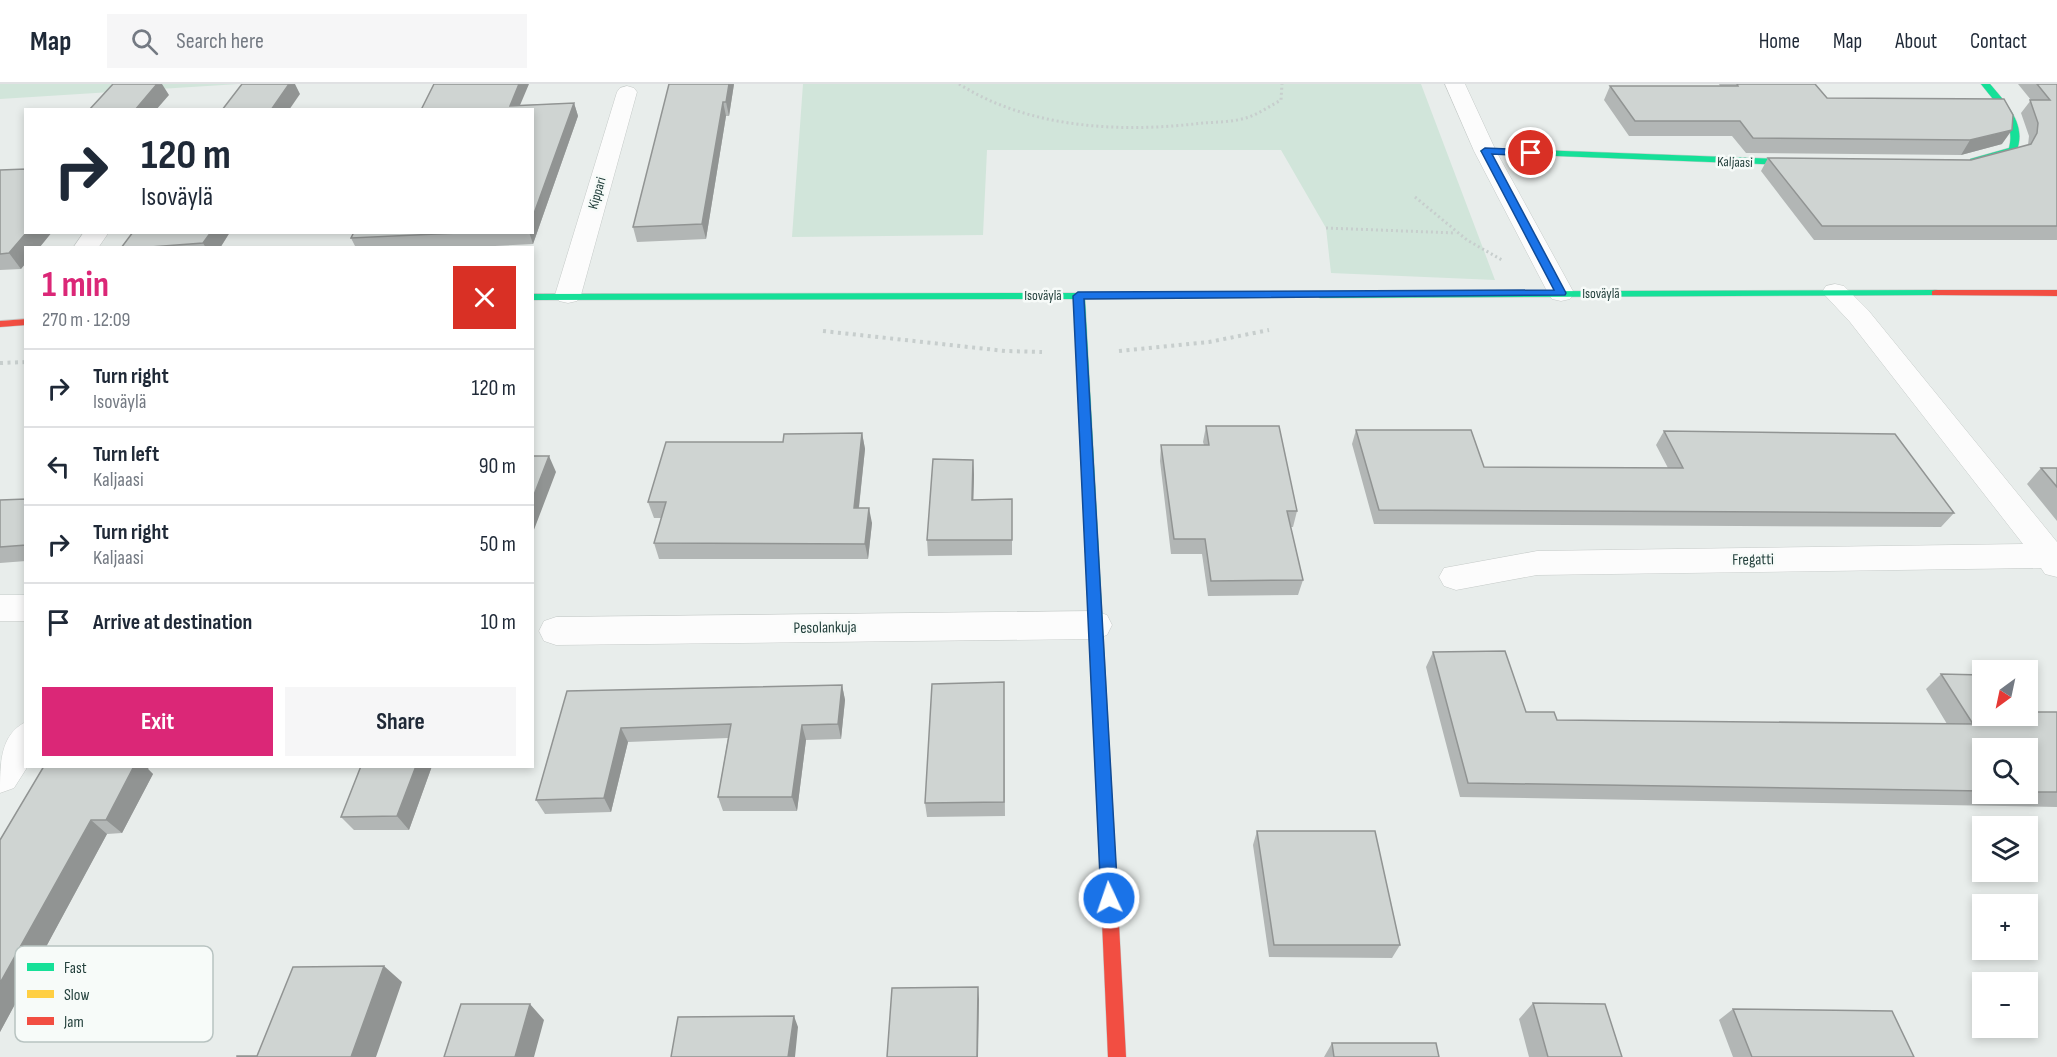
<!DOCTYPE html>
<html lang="en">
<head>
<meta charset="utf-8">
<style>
	body { margin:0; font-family:"Sofia Sans Condensed",sans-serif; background:#f6f6f7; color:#1f2937; height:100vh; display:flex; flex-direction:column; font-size:22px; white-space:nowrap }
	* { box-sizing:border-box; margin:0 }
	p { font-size:20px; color:#747a83 }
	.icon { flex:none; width:33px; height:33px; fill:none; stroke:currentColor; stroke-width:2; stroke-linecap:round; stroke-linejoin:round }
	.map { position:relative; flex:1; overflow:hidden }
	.sheet { position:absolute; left:24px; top:162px; width:510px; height:522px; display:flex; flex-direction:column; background:#fff; border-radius:0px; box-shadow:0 3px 9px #0003 }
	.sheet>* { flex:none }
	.hud { position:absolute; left:24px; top:24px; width:510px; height:126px; border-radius:0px; box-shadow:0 3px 9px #0003; background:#fff; color:#1f2937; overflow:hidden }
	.needle { width:39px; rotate:213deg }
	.tools { position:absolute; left:1972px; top:576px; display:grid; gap:12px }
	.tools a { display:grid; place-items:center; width:66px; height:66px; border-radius:0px; background:#fff; box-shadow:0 3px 9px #0003; font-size:30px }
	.pin { position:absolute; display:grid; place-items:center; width:51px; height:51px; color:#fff; margin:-26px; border:3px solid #fff; border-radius:50%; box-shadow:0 2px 6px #0007 }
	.me { position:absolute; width:66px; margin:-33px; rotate:357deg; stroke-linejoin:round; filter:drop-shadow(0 0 4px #0008) }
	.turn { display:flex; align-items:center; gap:21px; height:126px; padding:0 18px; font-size:27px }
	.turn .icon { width:78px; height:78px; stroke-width:2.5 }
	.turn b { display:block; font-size:42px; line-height:51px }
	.round { display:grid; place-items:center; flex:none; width:63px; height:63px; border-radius:0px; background:#f6f6f7 }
	.summary { display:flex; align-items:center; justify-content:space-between; height:102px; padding:0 18px }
	h1 { font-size:36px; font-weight:700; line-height:45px; color:#db2777 }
	.cta { display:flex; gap:12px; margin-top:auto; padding:12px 18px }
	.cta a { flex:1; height:69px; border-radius:0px; background:#db2777; color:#fff; font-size:24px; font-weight:700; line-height:69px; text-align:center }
	.cta a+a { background:#f6f6f7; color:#1f2937 }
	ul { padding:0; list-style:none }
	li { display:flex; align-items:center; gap:18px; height:78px; padding:0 18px; border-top:2px solid #e0e1e3 }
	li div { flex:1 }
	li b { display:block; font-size:22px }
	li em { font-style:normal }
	header { display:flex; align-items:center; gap:36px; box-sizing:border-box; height:84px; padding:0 30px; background:#fff; border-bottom:2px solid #e0e1e3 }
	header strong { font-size:28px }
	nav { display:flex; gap:33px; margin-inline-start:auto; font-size:21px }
	.search { width:420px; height:54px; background:#f6f6f7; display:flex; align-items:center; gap:15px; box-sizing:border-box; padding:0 21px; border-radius:0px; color:#747a83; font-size:22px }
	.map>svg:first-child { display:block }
	.green { fill:#d1e5da }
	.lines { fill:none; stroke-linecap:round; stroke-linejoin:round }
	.street-casing { stroke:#c5cac8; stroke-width:1 }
	.fast-casing { stroke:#c3cac8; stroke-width:1 }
	.slow-casing { stroke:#c3cac8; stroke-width:1 }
	.jam-casing { stroke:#c3cac8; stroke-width:1 }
	.path-far1 { stroke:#c7cecd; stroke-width:3; stroke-dasharray:2 3; stroke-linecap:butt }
	.path { stroke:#c7cecd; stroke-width:4; stroke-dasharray:3 4.5; stroke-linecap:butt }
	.street { fill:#fcfcfc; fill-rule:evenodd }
	.fast { fill:#16e098; fill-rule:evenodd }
	.slow { fill:#ffcf43; fill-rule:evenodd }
	.jam { fill:#f24e42; fill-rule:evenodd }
	.wall { fill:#b2b6b5; fill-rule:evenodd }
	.shaded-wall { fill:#919493 }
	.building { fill:#cfd4d2; stroke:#919493; stroke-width:1.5 }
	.route { fill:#1a73e8; stroke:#114b97; stroke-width:1.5 }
	.labels { text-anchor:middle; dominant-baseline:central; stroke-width:5; stroke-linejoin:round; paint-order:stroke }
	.far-street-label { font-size:14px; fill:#24413d; stroke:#f7fbf9 }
	.street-label { font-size:16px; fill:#24413d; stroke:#f7fbf9 }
	.key { fill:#f7fbf9; stroke:#b8c3c1; stroke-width:1.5 }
	.key-label { font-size:16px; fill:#24413d }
</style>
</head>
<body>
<header>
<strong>Map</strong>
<div class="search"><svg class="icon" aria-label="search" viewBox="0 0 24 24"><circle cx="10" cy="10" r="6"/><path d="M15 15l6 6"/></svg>Search here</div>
<nav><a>Home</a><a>Map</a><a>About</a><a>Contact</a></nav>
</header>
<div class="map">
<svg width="2057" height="973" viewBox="0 0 2057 973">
	<rect width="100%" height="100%" fill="#e8edeb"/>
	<!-- green -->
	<path class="green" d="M0 0H239L0 15Z
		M803 0H1421L1495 196 1331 189 1326 144 1281 66H987L983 151 792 153Z"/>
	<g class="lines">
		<!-- street casing -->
		<g class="street-casing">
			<path id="street" d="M1445 0H1465L1496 67 1574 209 1570 215 1561 217 1552 215 1548 209 1474 67Z
				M627 2 634 4 637 8 581 211 577 217 568 219 559 217 555 211 617 8 620 4Z
				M84 148H109L98 164H73Z
				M1835 200 1844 202 1868 226 2057 458V493L2045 490 2041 484 1537 491 1456 506 1444 502 1439 493 1444 484 1537 467 2023 460 1850 238 1822 208 1826 202Z
				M0 511H26V537H0Z
				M1095 527 1107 531 1112 541 1107 551 1095 555 556 561 544 557 539 547 544 537 556 533Z
				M26 638V682H28L14 704 0 709C0 680 0 650 26 638Z"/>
		</g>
		<!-- fast casing -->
		<g class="fast-casing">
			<path id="fast" d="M1981 0H1990C2006 19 2028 41 2016 68L1973 80 1970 79V75L2009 64C2016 37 1996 20 1981 0Z
				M1485 64 1810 76 1815 79 1810 82 1482 69 1480 67Z
				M1936 206 1940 207V211L1320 214 1315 211 1320 208Z
				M1079 209H1087L1092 212 1085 215 1114 746 1112 751 1106 753 1100 751 1098 746 1074 215 532 216V210Z"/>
		</g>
		<!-- slow casing -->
		<g class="slow-casing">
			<path id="slow" d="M1320 208 1324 209V213L1087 215 1082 212 1087 209Z"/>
		</g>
		<!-- jam casing -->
		<g class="jam-casing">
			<path id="jam" d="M1936 206H2057V212L1932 211V207Z
				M26 235V241L0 243V237Z
				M1106 739 1112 741 1114 746 1126 973H1108L1098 746 1100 741Z"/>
		</g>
		<!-- path-far1 -->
		<path class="path-far1" d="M959 0C1030 45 1122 49 1203 39 1217 38 1235 38 1249 33 1260 29 1270 22 1281 16L1282 0
			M1415 113 1467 156 1502 176
			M1326 144 1456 149"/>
		<!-- path -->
		<path class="path" d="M823 247 1005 267 1042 268
			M1119 267 1209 258 1269 246
			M0 279 26 278"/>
		<!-- street -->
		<use href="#street" class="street"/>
		<!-- fast -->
		<use href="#fast" class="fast"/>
		<!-- slow -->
		<use href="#slow" class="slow"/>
		<!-- jam -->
		<use href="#jam" class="jam"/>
	</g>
	<!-- wall -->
	<path class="wall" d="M734 0 729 32H726L706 155 637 158 633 143Z
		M1719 0H1815L1827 14 2002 60 1961 71 1746 69 1732 52H1629L1604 16 1610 2H1720Z
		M2018 0H2057V156H1814L1761 87 1768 74 1971 76 2028 61 2029 52 2021 29 2031 16Z
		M574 19 578 32 533 160 455 164H356L351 154 354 148H532L520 21Z
		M0 86 52 148 39 164H26L21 185 0 186Z
		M133 148H230L220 164H121Z
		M1206 342 1297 427 1293 443H1290L1303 496 1298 511 1208 512 1202 470H1171L1160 377 1161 361H1204L1203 358Z
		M1356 346 1484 383 1668 384 1656 361 1664 347 1954 429 1941 443 1374 440 1352 360Z
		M862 349 865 365 859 424 872 439 868 475H659L654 459 661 434H654L648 418 783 358Z
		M973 376 974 391 973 416 1012 415V471L928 472 927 456Z
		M2041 384H2057V437L2027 400Z
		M26 415V477L0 479V416Z
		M1433 568 1526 628 1557 636 1947 640 1926 605 1941 590 1983 632 2057 628V723L1460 713 1426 583ZM1983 664H2028V710H1983Z
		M842 601 845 616 841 655 806 656 797 727H723L718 713 728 654 628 658 611 728 545 730 536 716 567 607Z
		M1004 613 1005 732 927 733 925 719Z
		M361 682H432L409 746H354L341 733Z
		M148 685 153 690 122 749 107 750 0 948V756Z
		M1257 747 1400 861 1392 874 1269 873 1253 761Z
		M1533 919 1622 973H1529L1519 935Z
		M1733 925 1914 973H1733L1719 936Z
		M1332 959 1439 973H1324Z"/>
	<!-- shaded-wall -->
	<path class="shaded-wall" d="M157 0H162L169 11 156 26H135Z
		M289 0H295L300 10 289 26H271Z
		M519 0H529L518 26 510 22Z
		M729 0H734L729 32 726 18Z
		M723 18 726 32 706 155 702 140Z
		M574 19 578 32 533 160 529 148H532V135Z
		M2012 46 2002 60 1961 71 1970 56Z
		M27 148H52L39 164H26V179L21 185 9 169Z
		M211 148H230L220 164H206L203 159Z
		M862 349 865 365 857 440 854 424Z
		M549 372 556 388 532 451V416Z
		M973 376 974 391 973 431 972 416Z
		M869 424 872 439 868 475 865 460Z
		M842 601 845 616 841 655 838 640Z
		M802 641 806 656 797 727 792 713Z
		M621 644 628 658 611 728 604 714Z
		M134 682H150L148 685 153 690 122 749 106 736Z
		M416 682H432L409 746 397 732Z
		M91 736 107 750 0 948V899Z
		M384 882 402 898 376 973H351Z
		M978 903 979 915 978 973H977Z
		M530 920 544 936 534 973H515Z
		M794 932 798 943 795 973H788Z"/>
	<!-- building -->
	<path class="building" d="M113 0H157L135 26H89Z
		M242 0H289L271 26H222Z
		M434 0H519L510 22 574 19 532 135V26H421Z
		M669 0H729L726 18H723L702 140 633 143Z
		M1737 0H1815L1827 14 2004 15 2013 31 2012 46 1970 56 1753 54 1740 37H1635L1610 2H1738Z
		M2037 0H2057V142H1822L1768 74 1971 76 2031 60 2037 49 2038 39 2030 16H2050Z
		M26 85V148H27L9 169 0 170V86Z
		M133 148H211L203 159 137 164H121Z
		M354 148H480L351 154Z
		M1206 342H1279L1297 427H1287L1303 496 1211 497 1205 455H1174L1161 361H1209Z
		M1356 346H1471L1484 383 1683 384 1664 347 1895 350 1954 429 1379 426Z
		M862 349 854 424H869L865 460 654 459 666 418H648L666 358H783L784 350Z
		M532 372H549L532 416Z
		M933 375 973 376 972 416 1012 415V456H927Z
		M2041 384H2057V403Z
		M26 415V461L0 463V416Z
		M1505 567 1526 628H1554L1557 636 1973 640 1941 590 1983 591V632H2028V628H2057V708H2028V664H1983V707L1468 699 1433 568Z
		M1004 598V718L925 719 932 600Z
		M842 601 838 640 802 641 792 713H718L731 640 621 644 604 714 536 716 567 607Z
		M44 682H134L106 736H91L0 899V756Z
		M361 682H416L397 732 341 733Z
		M1257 747H1375L1400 861H1274Z
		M384 882 351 973H237V972H257L293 883Z
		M978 903 977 973H887L892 904Z
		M1533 919 1605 920 1622 973H1548Z
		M461 920H530L515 973H444Z
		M1733 925 1892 927 1914 973H1752Z
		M794 932 788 973H671L678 933Z
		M1332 959H1436L1439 973H1334Z"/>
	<!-- route -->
	<path class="route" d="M1485 64 1531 66 1536 69 1531 72 1492 70 1566 209 1565 211 1084 215 1118 814 1115 820 1109 822 1103 820 1101 814 1073 212 1078 208 1554 206 1481 67Z"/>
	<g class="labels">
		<!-- far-street labels -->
		<g class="far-street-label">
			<text transform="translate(1735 78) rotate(2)">Kaljaasi</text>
			<text transform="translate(597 109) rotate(-74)">Kippari</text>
			<text x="1601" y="209">Isoväylä</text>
			<text x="1043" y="211">Isoväylä</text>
		</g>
		<!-- street labels -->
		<g class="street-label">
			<text transform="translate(1753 476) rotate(-1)">Fregatti</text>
			<text transform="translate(825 544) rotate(-1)">Pesolankuja</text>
		</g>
	</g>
	<!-- legend -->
	<rect x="15" y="862" width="198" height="96" rx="9" class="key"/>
	<rect x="27" y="879" width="27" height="8" fill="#16e098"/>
	<rect x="27" y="906" width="27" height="8" fill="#ffcf43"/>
	<rect x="27" y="933" width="27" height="8" fill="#f24e42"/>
	<g class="key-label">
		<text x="64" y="889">Fast</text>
		<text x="64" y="916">Slow</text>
		<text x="64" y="943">Jam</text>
	</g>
</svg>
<div class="tools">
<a><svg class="needle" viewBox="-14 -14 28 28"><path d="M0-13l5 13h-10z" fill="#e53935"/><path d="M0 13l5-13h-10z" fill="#747a83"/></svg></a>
<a><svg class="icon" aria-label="search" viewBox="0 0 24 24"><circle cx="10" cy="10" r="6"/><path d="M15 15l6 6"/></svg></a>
<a><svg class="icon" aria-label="layers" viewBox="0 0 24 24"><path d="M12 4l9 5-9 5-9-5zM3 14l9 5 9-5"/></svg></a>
<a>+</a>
<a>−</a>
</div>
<div class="pin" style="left:1531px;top:69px;background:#d93025"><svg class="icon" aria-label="arrive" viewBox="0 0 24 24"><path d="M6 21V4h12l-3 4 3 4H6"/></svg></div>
<svg class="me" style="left:1109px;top:814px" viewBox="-20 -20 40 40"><circle r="17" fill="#1a73e8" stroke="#fff" stroke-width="3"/><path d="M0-11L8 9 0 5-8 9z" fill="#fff"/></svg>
<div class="hud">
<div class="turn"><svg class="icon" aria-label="right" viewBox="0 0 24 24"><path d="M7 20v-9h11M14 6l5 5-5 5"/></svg><div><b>120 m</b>Isoväylä</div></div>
</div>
<section class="sheet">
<div class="summary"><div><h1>1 min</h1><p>270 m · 12:09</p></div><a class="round" style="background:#d93025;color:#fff"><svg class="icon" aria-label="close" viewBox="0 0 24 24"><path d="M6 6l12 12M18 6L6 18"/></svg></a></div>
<ul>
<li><svg class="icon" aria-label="right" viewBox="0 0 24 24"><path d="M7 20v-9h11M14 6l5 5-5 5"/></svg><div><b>Turn right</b><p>Isoväylä</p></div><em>120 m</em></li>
<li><svg class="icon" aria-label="left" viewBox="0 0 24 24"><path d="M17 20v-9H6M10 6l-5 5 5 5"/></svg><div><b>Turn left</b><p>Kaljaasi</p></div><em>90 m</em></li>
<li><svg class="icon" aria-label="right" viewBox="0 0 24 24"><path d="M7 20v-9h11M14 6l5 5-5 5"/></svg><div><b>Turn right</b><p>Kaljaasi</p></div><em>50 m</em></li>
<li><svg class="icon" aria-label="arrive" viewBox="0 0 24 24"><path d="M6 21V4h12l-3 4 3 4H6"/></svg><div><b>Arrive at destination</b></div><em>10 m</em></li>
</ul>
<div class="cta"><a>Exit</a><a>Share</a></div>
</section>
</div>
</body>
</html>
